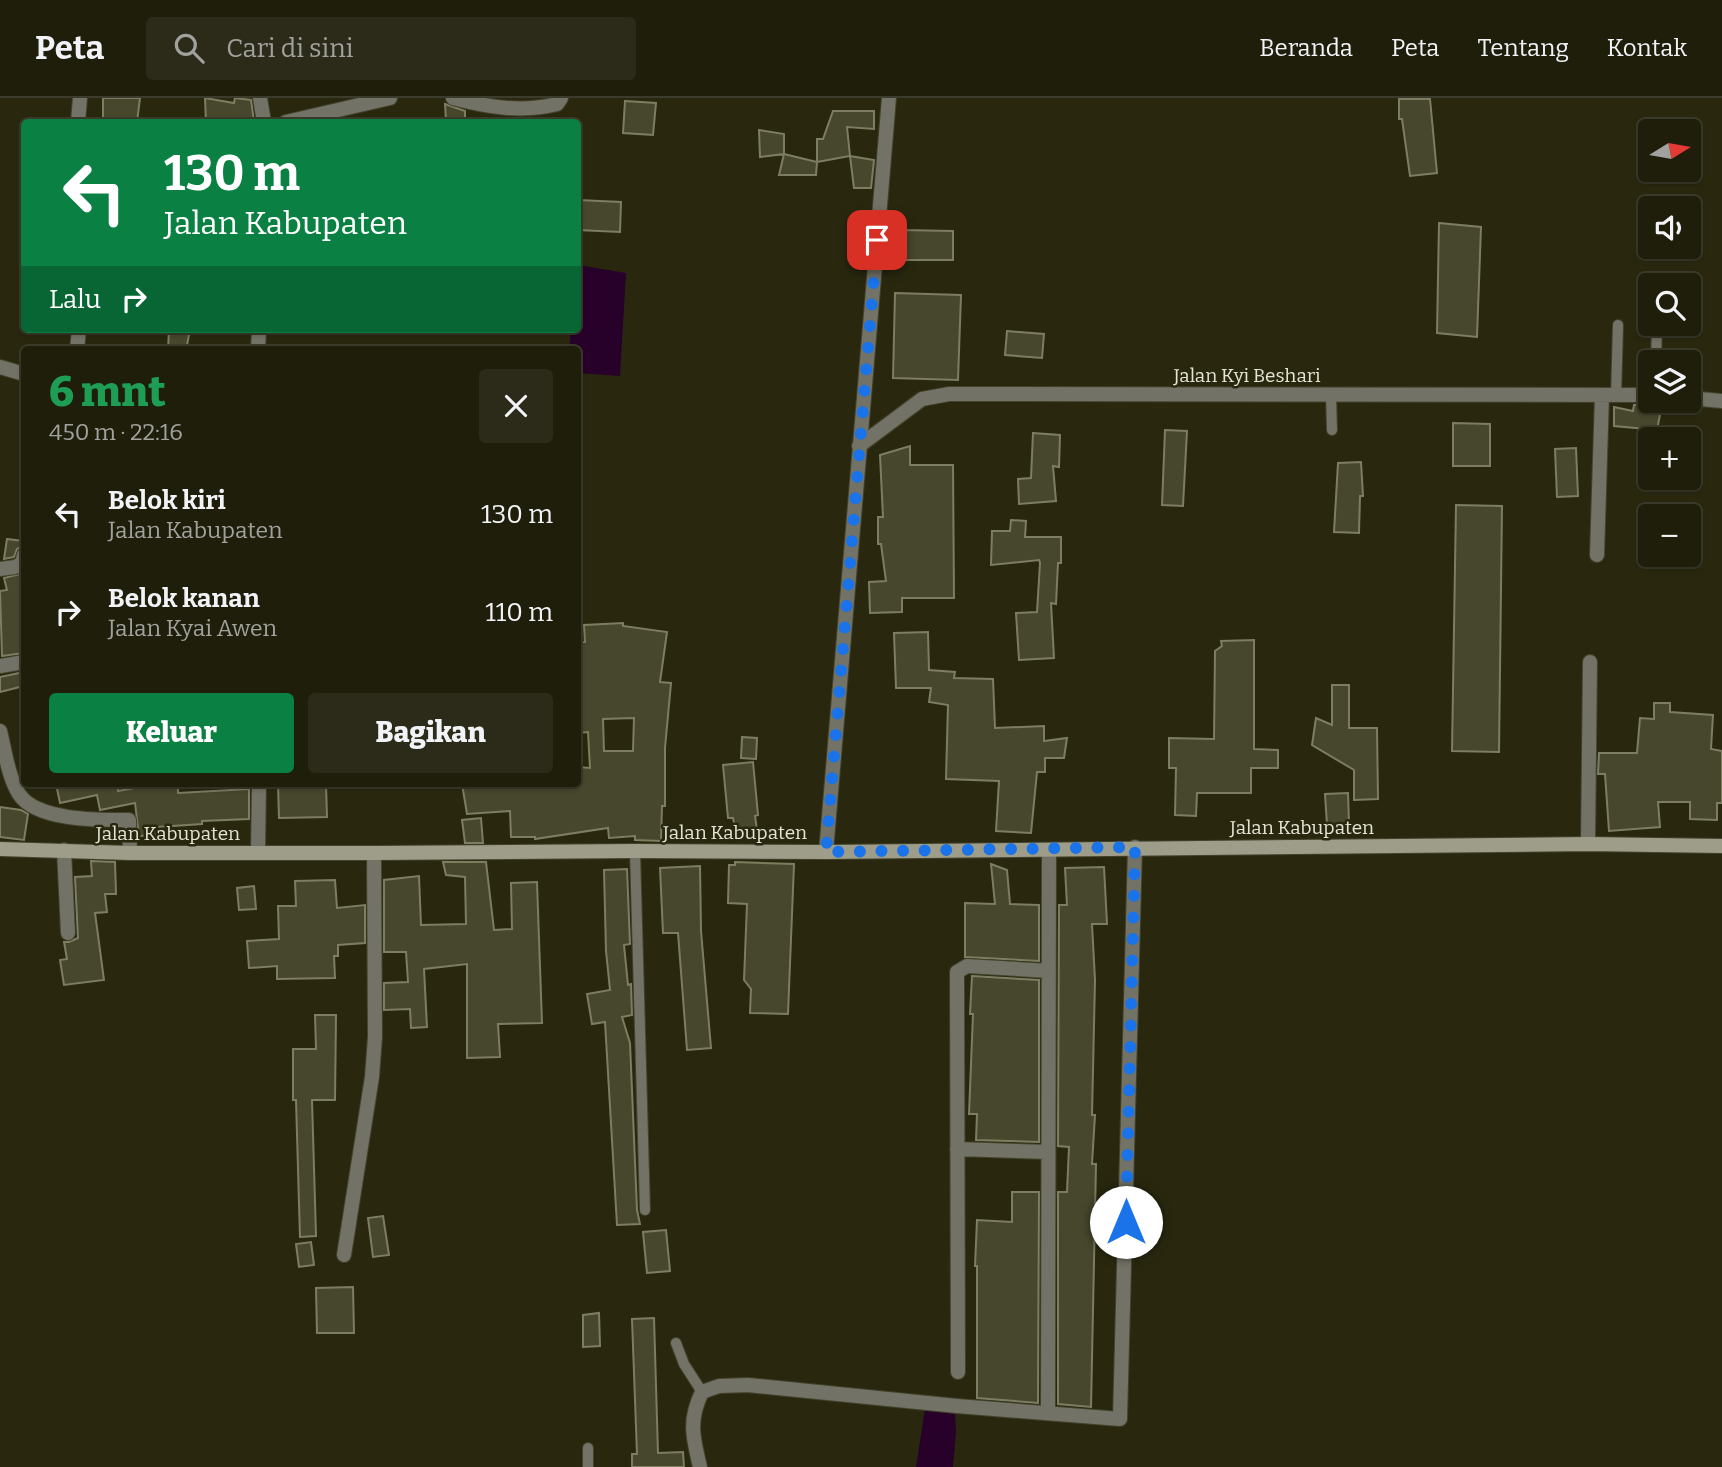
<!DOCTYPE html>
<html lang="id">
<head>
<meta charset="utf-8">
<style>
	body { margin:0; font-family:Bitter,serif; background:#2c2b19; color:#f1f3f6; height:100vh; display:flex; flex-direction:column; font-size:26px; white-space:nowrap }
	* { box-sizing:border-box; margin:0 }
	p { font-size:23px; color:#a1a29d }
	.icon { flex:none; width:38px; height:38px; fill:none; stroke:currentColor; stroke-width:2; stroke-linecap:round; stroke-linejoin:round }
	.map { position:relative; flex:1; overflow:hidden }
	.side { position:absolute; left:21px; top:248px; width:560px; height:441px; display:flex; flex-direction:column; background:#1f1e0b; border-radius:7px; box-shadow:0 2px 5px #0004,0 0 0 2px #3c3c2c }
	.side>* { flex:none }
	.guide { position:absolute; left:21px; top:21px; width:560px; height:214px; border-radius:7px; box-shadow:0 2px 5px #0004,0 0 0 2px #3c3c2c; background:#0b8043; color:#fff; overflow:hidden }
	.needle { width:46px; rotate:79deg }
	.fabs { position:absolute; left:1638px; top:21px; display:grid; gap:14px }
	.fabs a { display:grid; place-items:center; width:63px; height:63px; border-radius:7px; background:#1f1e0b; box-shadow:0 2px 5px #0004,0 0 0 2px #3c3c2c; font-size:35px }
	.pin { position:absolute; display:grid; place-items:center; width:60px; height:60px; color:#fff; margin:-30px; border-radius:14px; box-shadow:0 4px 10px #0006 }
	.me { position:absolute; width:77px; margin:-38px; rotate:0deg; stroke-linejoin:round; filter:drop-shadow(0 0 5px #0008) }
	.turn { display:flex; align-items:center; gap:24px; height:147px; padding:0 28px; font-size:32px }
	.turn .icon { width:91px; height:91px; stroke-width:2.5 }
	.turn b { display:block; font-size:49px; line-height:60px }
	.then { display:flex; align-items:center; height:66px; padding:0 28px; background:#0003; gap:14px; font-size:26px }
	.round { display:grid; place-items:center; flex:none; width:74px; height:74px; border-radius:7px; background:#2c2b19 }
	.headline { display:flex; align-items:center; justify-content:space-between; height:119px; padding:0 28px }
	h1 { font-size:42px; font-weight:800; line-height:52px; color:#1e9e55 }
	.button { display:flex; gap:14px; margin-top:auto; padding:14px 28px }
	.button a { flex:1; height:80px; border-radius:7px; background:#0b8043; color:#fff; font-size:28px; font-weight:800; line-height:80px; text-align:center }
	.button a+a { background:#2c2b19; color:#f1f3f6 }
	ul { padding:0; list-style:none }
	li { display:flex; align-items:center; gap:21px; height:98px; padding:0 28px }
	li div { flex:1 }
	li b { display:block; font-size:26px }
	li em { font-style:normal }
	header { display:flex; align-items:center; gap:42px; box-sizing:border-box; height:98px; padding:0 35px; background:#1f1e0b; border-bottom:2px solid #3c3c2c }
	header strong { font-size:33px }
	nav { display:flex; gap:38px; margin-inline-start:auto; font-size:24px }
	.search { width:490px; height:63px; background:#2c2b19; display:flex; align-items:center; gap:18px; box-sizing:border-box; padding:0 24px; border-radius:7px; color:#a1a29d; font-size:26px }
	.map>svg:first-child { display:block }
	.water { fill:#270129 }
	.building { fill:#47472e; stroke:#7d7d61; stroke-width:2; fill-rule:evenodd }
	.lines { fill:none; stroke-linecap:round; stroke-linejoin:round }
	.service-casing { stroke:#43422b; stroke-width:12 }
	.minor-casing { stroke:#43422b; stroke-width:16 }
	.secondary-casing { stroke:#43422b; stroke-width:16 }
	.service { stroke:#727266; stroke-width:10 }
	.minor { stroke:#727266; stroke-width:14 }
	.secondary { stroke:#9d9d8a; stroke-width:14 }
	.route { stroke:#1a73e8; stroke-width:12; stroke-dasharray:0 21.6 }
	.labels { text-anchor:middle; dominant-baseline:central; stroke-width:5; stroke-linejoin:round; paint-order:stroke }
	.street-label { font-size:19px; fill:#e4e4d5; stroke:#29280f }
</style>
</head>
<body>
<header>
<strong>Peta</strong>
<div class="search"><svg class="icon" aria-label="search" viewBox="0 0 24 24"><circle cx="10" cy="10" r="6"/><path d="M15 15l6 6"/></svg>Cari di sini</div>
<nav><a>Beranda</a><a>Peta</a><a>Tentang</a><a>Kontak</a></nav>
</header>
<div class="map">
<svg width="1722" height="1369" viewBox="0 0 1722 1369">
	<rect width="100%" height="100%" fill="#29280f"/>
	<!-- water -->
	<path class="water" d="M578 167 626 175 620 278 578 275V252H569L571 231H578Z
		M925 1311 955 1316 956 1333 953 1369H916Z"/>
	<!-- building -->
	<path class="building" d="M103 0H140L137 24H103Z
		M205 0 234 5 235 0 251 2 254 24H206Z
		M1399 1H1430L1437 75 1410 78 1402 21H1399Z
		M625 3 656 5 653 37 623 35Z
		M445 6 465 13V24H446Z
		M833 13H874V31L847 29 850 58 817 64V41H823Z
		M759 32 784 36V56L760 59Z
		M784 56 817 64 816 77H779Z
		M850 58 874 62 871 90H854Z
		M578 102 621 104 620 134 578 132Z
		M1439 125 1481 129 1477 239 1437 235Z
		M900 132 953 133V162H900Z
		M895 195 961 197 958 282 893 280Z
		M169 231 190 232 186 252H168Z
		M1007 233 1044 236 1042 260 1005 257Z
		M1662 306 1657 332 1614 328V309L1633 313 1634 307Z
		M1453 325 1490 326V368H1453Z
		M1165 332 1187 333 1183 408 1162 407Z
		M1033 335 1060 337 1059 369 1053 368 1056 403 1019 406 1018 381 1031 380Z
		M910 348V367H953L954 500H902V514L870 515 869 484 886 483 881 446H878V419H883L880 357Z
		M1576 350 1578 398 1557 399 1555 351Z
		M1361 364 1363 398H1360L1359 435 1334 434 1338 365Z
		M1456 407 1502 408 1499 654 1452 653Z
		M1011 422 1026 423 1025 439H1061V465H1058L1056 506 1051 505 1054 560 1019 562 1016 515 1037 514 1040 465 1039 462 991 467 992 433H1010Z
		M7 441 23 443V448L17 451 14 459 4 461Z
		M24 475V555L2 558 0 493 7 492 4 480Z
		M623 525V528L667 534 660 584 671 585 665 650V708H662L661 743 635 742V738L609 740 608 730 535 741V739H511L510 713 467 716 462 686H578V669L590 670 588 634 578 635V545L585 544 584 527ZM634 620 633 653H604L603 621Z
		M928 534 929 572 955 574 954 580 993 581 995 630 1044 628V643L1067 640 1064 660H1045V674H1037L1031 735 996 733 999 683 946 681 948 607 929 604 931 590H896L894 535Z
		M1254 542V651L1278 652V670H1251V695H1197L1196 718 1175 717 1176 670H1169V640L1214 641 1215 553 1222 548 1221 543Z
		M24 574V588L0 594V579Z
		M1332 587H1349V630H1377L1378 701 1354 702V672L1312 647 1316 620 1332 627Z
		M1654 605H1670V614L1713 617 1711 651 1722 653V705H1717V722L1690 721V704H1658L1660 729 1609 733 1605 676H1598L1599 655H1637L1640 620 1654 621Z
		M742 639 757 640 756 661 741 660Z
		M753 664 758 717 755 718 757 732 736 735 733 720H728L723 667Z
		M56 686H118V693L156 686 157 689 178 688V695L249 691V721L202 723V726L158 729V737L139 738 135 705 100 712 97 697 60 705Z
		M278 686H326L327 719 279 720Z
		M1348 695 1349 726 1327 727 1325 696Z
		M0 709 21 712 28 716 24 742 0 739Z
		M481 720 483 745H465L462 722Z
		M91 763 115 764 116 796H105L107 814 95 815 104 882 64 887 60 862 67 861 64 844H69L78 840 75 779 92 778Z
		M443 764H486L494 832 512 831 511 785 537 784 542 925 498 926 500 959 467 960V866L424 871 427 929 411 930 410 911 384 912V885L408 884 406 854H384V782L419 778 421 827 466 826 465 779 446 777Z
		M735 764 794 766 788 916 750 915 751 891 744 882 747 806 728 805 729 767H735Z
		M991 766 1007 772 1010 806 1039 807V863L965 859V805L995 806Z
		M700 768 701 833 711 950 687 952 678 835H663L660 770Z
		M1104 769 1107 826H1092L1095 882 1092 1017H1095L1092 1066H1096L1091 1309 1058 1306V1094H1067L1069 1049 1058 1048 1059 807H1067L1065 770Z
		M627 771 630 846 624 847 628 887 631 886 632 917 622 919 630 945 637 1112 640 1126 617 1127 605 924 592 926 587 896 610 892 606 853 604 772Z
		M335 782 337 810 365 807V845L338 847V858H334L335 880 277 881V868L249 870 247 843 279 841 278 808H296L295 783Z
		M254 788 256 811 239 812 237 790Z
		M972 878 1039 882V1044L976 1042 977 1016H969L973 916H970Z
		M315 917H336L335 1002H312L316 1138 300 1139 296 1002H293V951H316Z
		M1012 1094H1039L1038 1305 977 1300V1168H975L977 1122 1012 1124Z
		M383 1118 389 1157 373 1159 368 1120Z
		M666 1132 670 1173 647 1175 643 1134Z
		M311 1144 314 1167 299 1169 296 1146Z
		M353 1189 354 1235H317L316 1190Z
		M599 1215 600 1248 583 1249V1217Z
		M654 1220 658 1355 683 1354 684 1369H632V1356H637L632 1221Z"/>
	<g class="lines">
		<!-- service casing -->
		<g class="service-casing">
			<path id="service" d="M1656 264 1657 226
				M1331 297 1332 332
				M1616 298 1618 227
				M635 753 645 1112
				M676 1245 684 1266 702 1294
				M588 1369V1350"/>
		</g>
		<!-- minor casing -->
		<g class="minor-casing">
			<path id="minor" d="M260 0 264 24
				M453 0C487 9 522 15 557 6L561 0
				M78 24 80 0
				M286 24 390 0
				M77 252 79 231
				M258 252 259 231
				M0 269 24 276
				M1689 300 1722 303
				M859 348 922 301 949 296 1650 297
				M1597 457 1602 297
				M0 471 15 469 22 465 24 457
				M0 568 24 564
				M0 633C5 653 8 678 19 696 36 723 100 722 129 722L130 755
				M1588 746 1590 564
				M64 752 68 835
				M258 754 259 686
				M826 754 889 0
				M957 1051 1047 1054
				M344 1157 372 979 375 939 374 755
				M958 1274 957 874 967 868 1049 873
				M1048 1314 1049 752
				M700 1369C693 1339 688 1323 702 1294L719 1288 748 1287 957 1308 1120 1321 1135 749"/>
		</g>
		<!-- secondary casing -->
		<g class="secondary-casing">
			<path id="secondary" d="M0 751 130 755H374L635 753 826 754 1588 746 1722 748"/>
		</g>
		<!-- service -->
		<use href="#service" class="service"/>
		<!-- minor -->
		<use href="#minor" class="minor"/>
		<!-- secondary -->
		<use href="#secondary" class="secondary"/>
	</g>
	<g class="lines">
		<!-- route -->
		<path class="route" d="M877 142 826 754 1135 749 1126 1124"/>
	</g>
	<g class="labels">
		<!-- street labels -->
		<g class="street-label">
			<text x="1247" y="277">Jalan Kyi Beshari</text>
			<text x="1302" y="729">Jalan Kabupaten</text>
			<text x="735" y="734">Jalan Kabupaten</text>
			<text x="168" y="735">Jalan Kabupaten</text>
		</g>
	</g>
</svg>
<div class="fabs">
<a><svg class="needle" viewBox="-14 -14 28 28"><path d="M0-13l5 13h-10z" fill="#e53935"/><path d="M0 13l5-13h-10z" fill="#a1a29d"/></svg></a>
<a><svg class="icon" aria-label="sound" viewBox="0 0 24 24"><path d="M4 9h4l5-4v14l-5-4H4zM17 9q2 3 0 6"/></svg></a>
<a><svg class="icon" aria-label="search" viewBox="0 0 24 24"><circle cx="10" cy="10" r="6"/><path d="M15 15l6 6"/></svg></a>
<a><svg class="icon" aria-label="layers" viewBox="0 0 24 24"><path d="M12 4l9 5-9 5-9-5zM3 14l9 5 9-5"/></svg></a>
<a>+</a>
<a>−</a>
</div>
<div class="pin" style="left:877px;top:142px;background:#d93025"><svg class="icon" aria-label="arrive" viewBox="0 0 24 24"><path d="M6 21V4h12l-3 4 3 4H6"/></svg></div>
<svg class="me" style="left:1126px;top:1124px" viewBox="-20 -20 40 40"><circle r="19" fill="#fff"/><path d="M0-13L10 11 0 6-10 11z" fill="#1a73e8"/></svg>
<div class="guide">
<div class="turn"><svg class="icon" aria-label="left" viewBox="0 0 24 24"><path d="M17 20v-9H6M10 6l-5 5 5 5"/></svg><div><b>130 m</b>Jalan Kabupaten</div></div>
<div class="then">Lalu<svg class="icon" aria-label="right" viewBox="0 0 24 24"><path d="M7 20v-9h11M14 6l5 5-5 5"/></svg></div>
</div>
<section class="side">
<div class="headline"><div><h1>6 mnt</h1><p>450 m · 22:16</p></div><a class="round"><svg class="icon" aria-label="close" viewBox="0 0 24 24"><path d="M6 6l12 12M18 6L6 18"/></svg></a></div>
<ul>
<li><svg class="icon" aria-label="left" viewBox="0 0 24 24"><path d="M17 20v-9H6M10 6l-5 5 5 5"/></svg><div><b>Belok kiri</b><p>Jalan Kabupaten</p></div><em>130 m</em></li>
<li><svg class="icon" aria-label="right" viewBox="0 0 24 24"><path d="M7 20v-9h11M14 6l5 5-5 5"/></svg><div><b>Belok kanan</b><p>Jalan Kyai Awen</p></div><em>110 m</em></li>
</ul>
<div class="button"><a>Keluar</a><a>Bagikan</a></div>
</section>
</div>
</body>
</html>
